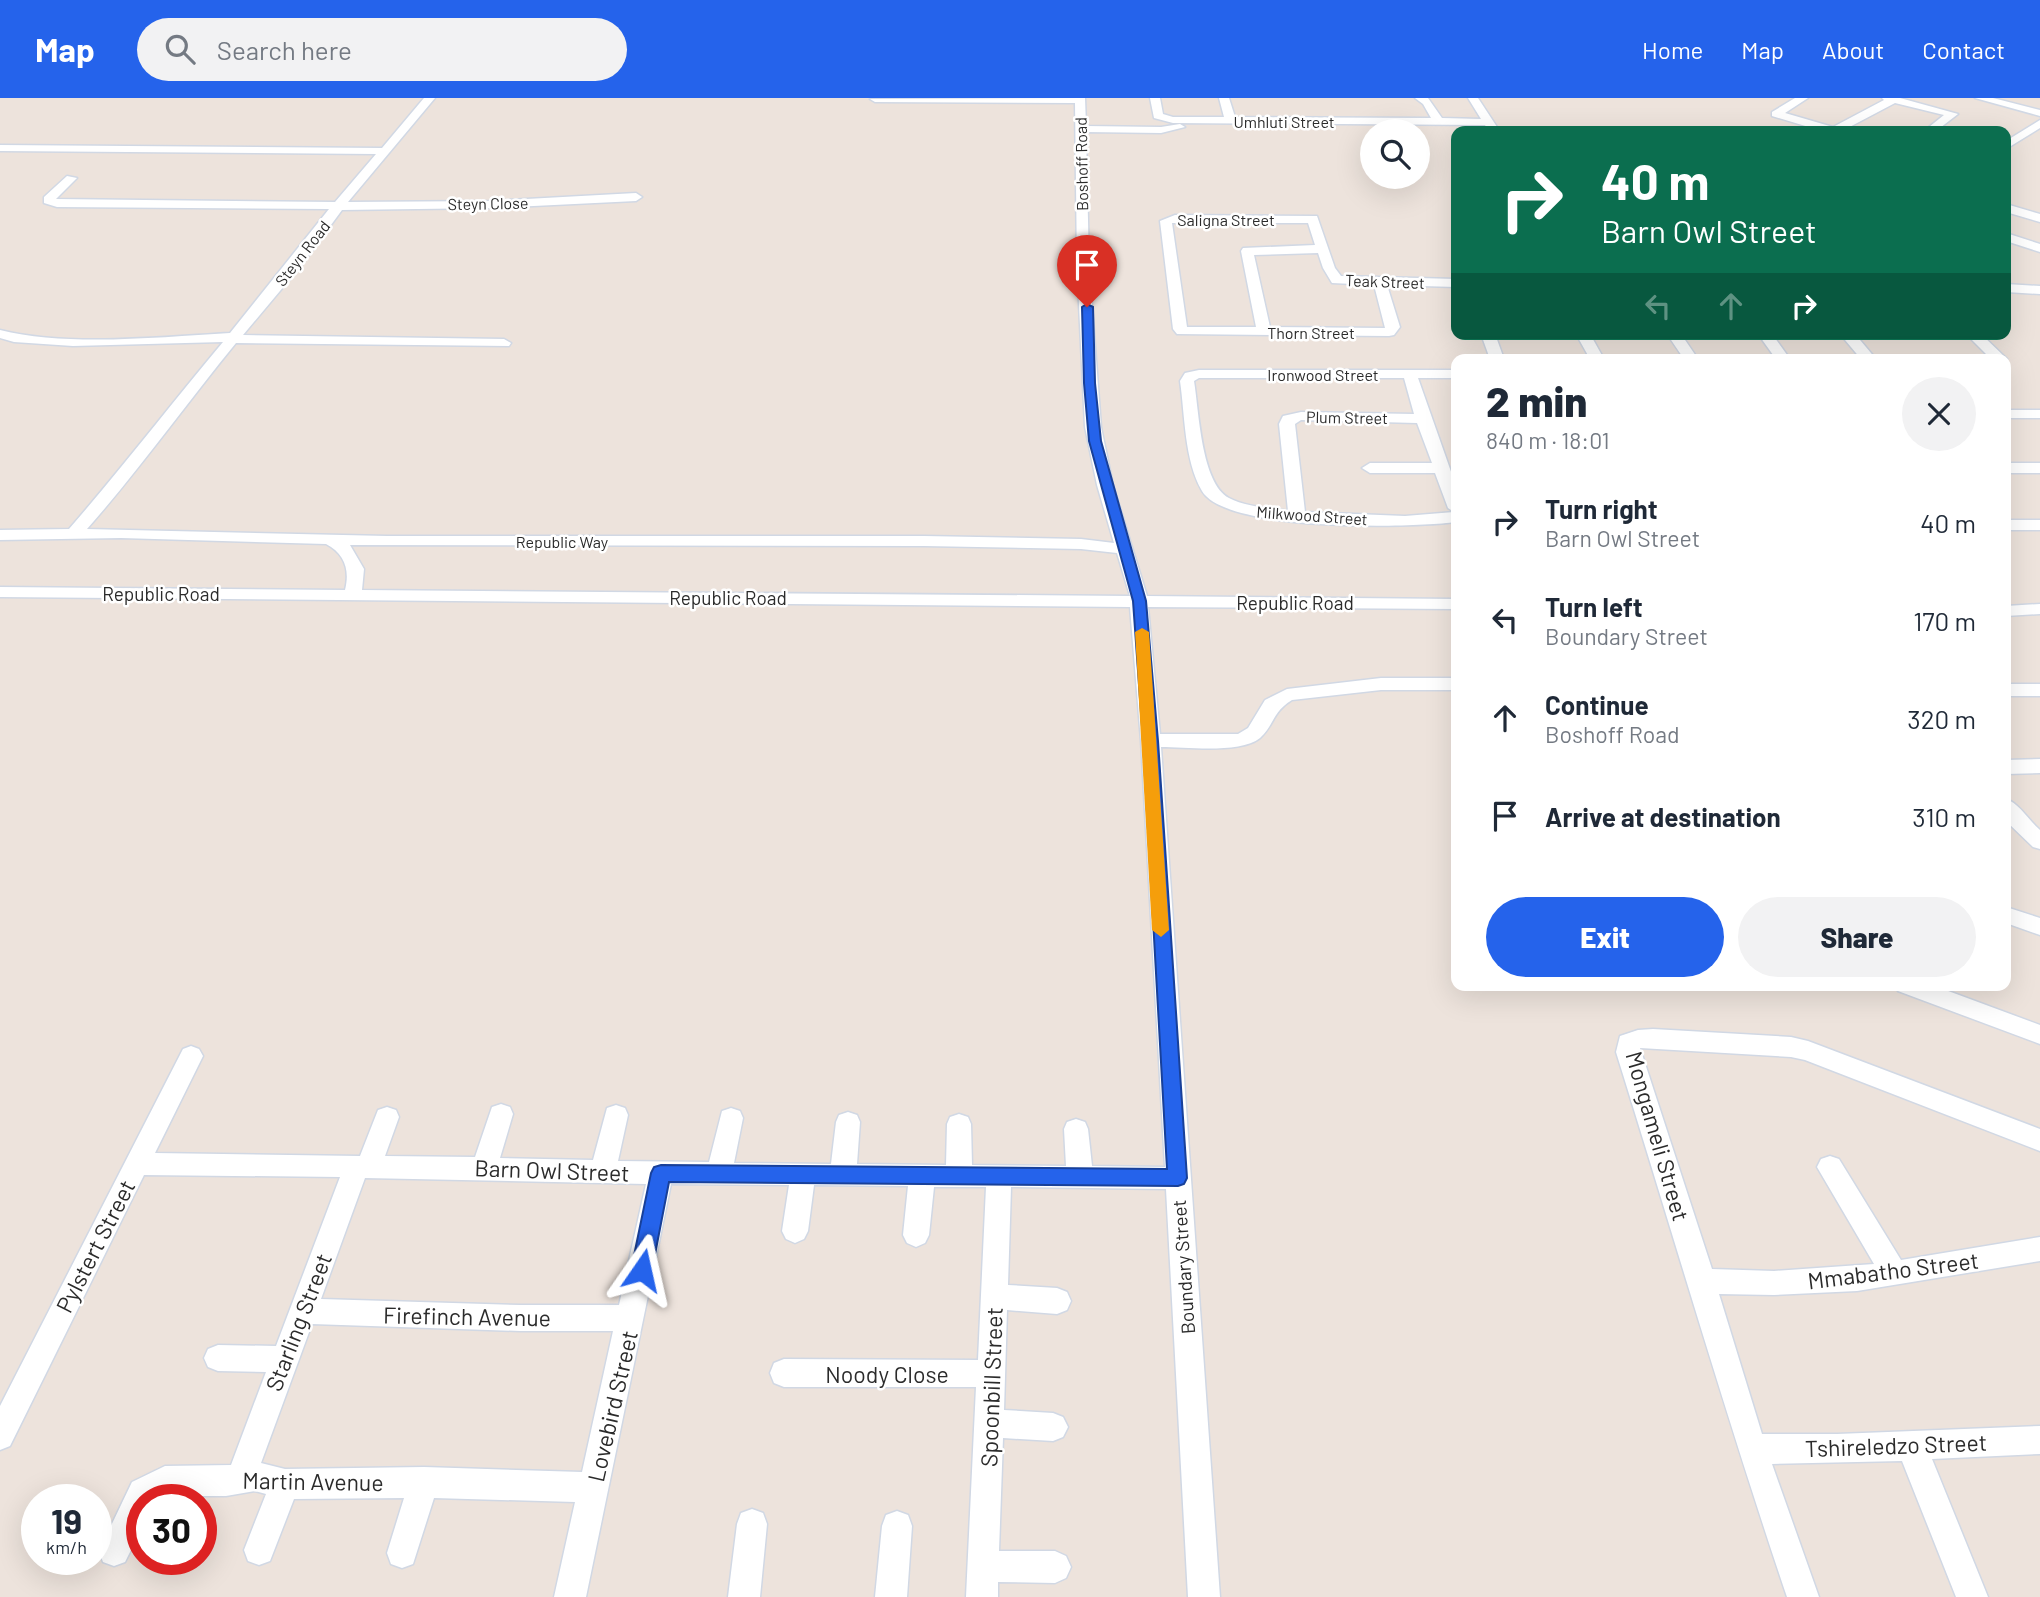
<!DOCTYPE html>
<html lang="en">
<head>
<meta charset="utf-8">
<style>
	body { margin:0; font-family:Barlow,sans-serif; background:#f2f2f3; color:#1f2937; height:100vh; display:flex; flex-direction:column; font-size:26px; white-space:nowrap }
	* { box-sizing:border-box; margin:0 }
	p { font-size:23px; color:#747a83 }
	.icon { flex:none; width:38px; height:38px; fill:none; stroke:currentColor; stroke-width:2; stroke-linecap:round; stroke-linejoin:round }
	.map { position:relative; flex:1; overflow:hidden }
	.panel { position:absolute; left:1451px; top:256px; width:560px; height:637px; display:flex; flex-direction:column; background:#fff; border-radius:14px; box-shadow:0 7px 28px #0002 }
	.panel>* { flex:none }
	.banner { position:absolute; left:1451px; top:28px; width:560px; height:214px; border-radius:14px; box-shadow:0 7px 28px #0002; background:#0b6e4f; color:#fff; overflow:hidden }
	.fabs { position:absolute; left:1360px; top:21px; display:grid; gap:14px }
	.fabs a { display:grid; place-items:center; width:70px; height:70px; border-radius:50%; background:#fff; box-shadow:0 7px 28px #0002; font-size:35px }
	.speed { position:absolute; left:21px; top:1386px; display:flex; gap:14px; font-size:35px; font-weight:700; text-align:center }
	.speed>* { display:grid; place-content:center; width:91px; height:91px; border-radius:50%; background:#fff; box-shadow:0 7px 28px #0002; line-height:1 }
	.speed small { font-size:18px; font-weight:400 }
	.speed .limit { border:10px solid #d22; background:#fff; color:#111 }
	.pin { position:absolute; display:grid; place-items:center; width:60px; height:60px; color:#fff; margin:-72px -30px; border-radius:50% 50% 50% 0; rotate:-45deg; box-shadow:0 0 7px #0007 }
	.pin .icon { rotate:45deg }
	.me { position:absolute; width:77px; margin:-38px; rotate:11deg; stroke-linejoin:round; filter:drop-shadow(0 0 5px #0008) }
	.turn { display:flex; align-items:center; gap:24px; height:147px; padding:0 35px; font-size:32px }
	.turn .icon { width:91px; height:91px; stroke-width:2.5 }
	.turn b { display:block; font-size:49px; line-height:60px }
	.lanes { display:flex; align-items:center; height:66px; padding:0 35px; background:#0003; justify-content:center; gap:35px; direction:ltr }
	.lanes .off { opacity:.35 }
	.round { display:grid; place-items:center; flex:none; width:74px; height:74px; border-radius:37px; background:#f2f2f3 }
	.summary { display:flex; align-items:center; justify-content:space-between; height:119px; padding:0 35px }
	h1 { font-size:42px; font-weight:800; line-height:52px }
	.button { display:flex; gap:14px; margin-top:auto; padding:14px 35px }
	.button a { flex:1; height:80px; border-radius:42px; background:#2563eb; color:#fff; font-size:28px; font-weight:800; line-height:80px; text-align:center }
	.button a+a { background:#f2f2f3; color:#1f2937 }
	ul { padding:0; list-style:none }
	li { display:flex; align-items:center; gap:21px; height:98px; padding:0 35px }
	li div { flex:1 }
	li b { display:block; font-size:26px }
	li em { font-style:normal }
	header { display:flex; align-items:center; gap:42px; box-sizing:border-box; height:98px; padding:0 35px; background:#2563eb; color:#fff }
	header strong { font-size:33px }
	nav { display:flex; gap:38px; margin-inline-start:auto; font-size:24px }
	.search { width:490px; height:63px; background:#f2f2f3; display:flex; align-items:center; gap:18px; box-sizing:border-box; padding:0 24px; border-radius:38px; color:#747a83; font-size:26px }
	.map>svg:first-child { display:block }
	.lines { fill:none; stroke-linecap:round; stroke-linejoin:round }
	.minor-casing { stroke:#d1d8e4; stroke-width:3 }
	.minor { fill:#fff; fill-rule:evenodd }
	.route { fill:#2563eb; stroke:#184099; stroke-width:2 }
	.slow { fill:#f59e0b }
	.labels { text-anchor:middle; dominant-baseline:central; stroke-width:5; stroke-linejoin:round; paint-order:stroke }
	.far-street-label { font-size:16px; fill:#2b2b2b; stroke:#fff }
	.street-label { font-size:19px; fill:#2b2b2b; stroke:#fff }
	.near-street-label { font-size:23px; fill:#2b2b2b; stroke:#fff }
</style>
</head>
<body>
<header>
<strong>Map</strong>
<div class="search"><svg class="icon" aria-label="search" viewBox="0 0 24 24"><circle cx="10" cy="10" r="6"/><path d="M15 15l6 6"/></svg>Search here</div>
<nav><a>Home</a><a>Map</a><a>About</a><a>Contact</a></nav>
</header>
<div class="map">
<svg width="2040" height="1499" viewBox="0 0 2040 1499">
	<rect width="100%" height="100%" fill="#ede3dc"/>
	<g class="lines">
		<!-- minor casing -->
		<g class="minor-casing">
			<path id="minor" d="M424 0H435L348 104 492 103 636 95 642 99 636 103 492 110 342 112 300 169 243 237 504 241 511 245 509 248 236 245C186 306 140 371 87 431L387 438H924L1081 441 1114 445 1097 387 1085 329 1077 166 1075 5 875 4 870 1 1085 0 1086 28 1161 29 1180 26 1185 29 1161 35 1086 34 1089 166 1101 329 1113 387 1147 498 1456 501V511L1148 509 1160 636H1238L1248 630 1265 602 1287 591 1381 580H1456V592H1381L1292 602C1272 614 1274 628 1260 640 1240 656 1187 649 1161 649L1220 1499H1188L1166 1091 1011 1089 1008 1187 1057 1190 1067 1194 1071 1203 1067 1212 1057 1216 1007 1212 1004 1312 1053 1315 1063 1319 1068 1329 1063 1339 1053 1343 1003 1340 999 1453H1055L1066 1458 1071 1469 1066 1480 1055 1485 998 1484V1499H966L976 1289H784L774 1285 770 1275 774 1265 784 1261 978 1262 986 1089H934L929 1137 925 1145 916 1149 907 1145 903 1137 908 1088 814 1087 808 1133 804 1141 795 1145 786 1141 782 1133 789 1087 671 1086 586 1499H554L575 1404 434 1400 413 1466 402 1470 391 1466 387 1455 404 1400 294 1401 270 1463 259 1467 248 1463 244 1452 266 1396 255 1393 226 1398H168L161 1402H142V1430L125 1464 114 1468 103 1464 99 1453 132 1384 165 1368 231 1367 266 1274 218 1273 208 1269 204 1260 208 1251 218 1247 276 1248 340 1079 144 1077 10 1348 0 1352V1308L183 951 191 948 199 951 203 958 155 1055 360 1058 378 1012 387 1009 396 1012 399 1019 385 1058 475 1059 492 1009 501 1006 510 1009 513 1016 500 1060 593 1062 607 1010 616 1007 625 1010 628 1017 618 1063 709 1064 722 1013 731 1010 740 1013 743 1020 734 1065 831 1066 836 1024 839 1017 848 1014 857 1017 860 1024 857 1066 946 1067 947 1026 950 1019 959 1016 968 1019 971 1026 972 1067 1066 1068 1064 1031 1067 1024 1076 1021 1085 1024 1088 1031 1092 1068 1165 1069 1141 643 1130 509 0 499V489L345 492C350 472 345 456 326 446L121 440 0 442V432L69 431C122 370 171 306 223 244L73 248 14 244 0 240V232C67 249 160 239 230 235L329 111 57 109 44 105V99L67 78 77 80 56 101 335 104 376 56 0 53V47L382 50ZM350 447 924 448 1081 451 1117 455 1130 498 362 492 364 471ZM365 1080 646 1086 619 1207H520L321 1201ZM312 1226 520 1233H613L582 1374 424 1369 285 1371 261 1365Z
				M1150 0H1160L1163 16 1173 19H1224L1219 0H1229L1235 19 1431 20 1423 6 1415 0H1428L1442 20 1481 21 1468 0H1478L1499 32 1489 33 1485 27 1173 25 1154 20Z
				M1795 0H1808L1785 15 1833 29 1884 2 1882 0H1900L1958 16 1936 33H1924L1944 17 1895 5 1842 33H1822L1772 18V14Z
				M1975 0H1993L2040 12V18Z
				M2040 22V30L2006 51V43Z
				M2006 106 2040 116V124L2006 114Z
				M1175 117 1317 118 1335 170 1341 178 1456 181V189L1387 187 1400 229 1394 237 1389 238 1177 236 1173 231 1160 123ZM1172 125H1308L1315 147 1243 150 1241 153 1256 229H1187ZM1318 155 1323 170 1332 185 1374 187 1385 230 1270 229 1254 157Z
				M2006 135 2040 146V154L2006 143Z
				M2006 186 2040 188V196L2006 194Z
				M1481 236H1495L1504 261H1490Z
				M1576 236H1590L1604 261H1590Z
				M1667 236H1681L1698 261H1684Z
				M1758 236H1772L1790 261H1776Z
				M1840 236H1855L1876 261H1861Z
				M1966 236H1981L2007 261 2006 263V261H1991Z
				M1199 272H1456V280H1418L1456 388V424C1411 430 1226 434 1202 393 1184 362 1185 317 1180 283L1185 275ZM1199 280H1404L1414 316 1301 314 1283 318 1279 326 1288 413C1270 410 1246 409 1229 400 1201 385 1199 313 1194 283ZM1301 322 1417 325 1432 365H1370L1362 370 1370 375H1435L1448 410 1454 414 1405 418 1305 414 1295 326Z
				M2006 312H2040V320H2006Z
				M2006 365H2040V375H2006Z
				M2006 422H2040V432H2006Z
				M2040 506V516L2006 518V508Z
				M2006 586H2040V598H2006Z
				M2040 661V675L2006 676V662Z
				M2006 701C2019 705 2029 723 2040 732V751L2033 749 2006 723Z
				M2006 809 2040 820V837L2006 825Z
				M1895 887H1932L2040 927V946L1898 893Z
				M1653 931 1791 939 1808 943 2040 1031V1053L1805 962 1791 959 1640 950 1712 1171 1774 1173 1874 1166 1817 1069 1821 1061 1830 1058 1839 1061 1901 1162 2040 1139V1163L1857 1193 1774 1197 1719 1196 1762 1336H1837L2040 1328V1356L1932 1361 1988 1499H1956L1902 1363 1772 1366 1819 1499H1787C1726 1319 1673 1136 1616 954L1620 938 1638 932Z
				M752 1411 763 1415 767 1426 760 1499H728L737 1426 741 1415Z
				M897 1413 908 1417 912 1428 907 1499H875L882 1428 886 1417Z"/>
		</g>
		<!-- minor -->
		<use href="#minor" class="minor"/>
	</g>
	<!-- route -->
	<path class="route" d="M1087 206 1093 209 1095 285 1101 343 1146 503 1158 643 1187 1080 1184 1086 1178 1088 669 1084 652 1172 649 1178 642 1181 634 1178 631 1172 651 1075 654 1069 661 1067 1167 1071 1143 643 1133 503 1089 343 1084 285 1082 209Z"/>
	<!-- slow -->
	<path class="slow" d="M1142 530 1149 534 1169 832 1161 839 1152 832 1135 534Z"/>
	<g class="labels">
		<!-- far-street labels -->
		<g class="far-street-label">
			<text x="1284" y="23">Umhluti Street</text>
			<text transform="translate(1081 66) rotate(-91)">Boshoff Road</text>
			<text transform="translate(488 105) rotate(-1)">Steyn Close</text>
			<text x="1226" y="121">Saligna Street</text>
			<text transform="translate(302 155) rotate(-52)">Steyn Road</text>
			<text transform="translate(1385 183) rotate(2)">Teak Street</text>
			<text x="1311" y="234">Thorn Street</text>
			<text x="1323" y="276">Ironwood Street</text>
			<text transform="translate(1347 319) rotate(1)">Plum Street</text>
			<text transform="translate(1312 417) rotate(4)">Milkwood Street</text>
			<text x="562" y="443">Republic Way</text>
		</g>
		<!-- street labels -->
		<g class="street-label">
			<text x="161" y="495">Republic Road</text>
			<text x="728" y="499">Republic Road</text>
			<text x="1295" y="504">Republic Road</text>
			<text transform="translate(1183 1169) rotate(-94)">Boundary Street</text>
		</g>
		<!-- near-street labels -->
		<g class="near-street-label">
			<text transform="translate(1658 1038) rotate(74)">Mongameli Street</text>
			<text transform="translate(552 1072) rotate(2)">Barn Owl Street</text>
			<text transform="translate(95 1148) rotate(-63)">Pylstert Street</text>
			<text transform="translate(1893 1172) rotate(-7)">Mmabatho Street</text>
			<text transform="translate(467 1218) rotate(1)">Firefinch Avenue</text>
			<text transform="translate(298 1224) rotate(-69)">Starling Street</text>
			<text x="887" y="1276">Noody Close</text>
			<text transform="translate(991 1289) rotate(-88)">Spoonbill Street</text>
			<text transform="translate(612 1308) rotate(-77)">Lovebird Street</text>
			<text transform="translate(1896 1347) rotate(-2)">Tshireledzo Street</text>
			<text transform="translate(313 1383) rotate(1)">Martin Avenue</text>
		</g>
	</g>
</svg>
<div class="fabs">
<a><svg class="icon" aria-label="search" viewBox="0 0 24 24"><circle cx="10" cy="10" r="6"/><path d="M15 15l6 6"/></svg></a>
</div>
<div class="speed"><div>19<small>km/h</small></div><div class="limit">30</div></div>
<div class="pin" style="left:1087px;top:209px;background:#d93025"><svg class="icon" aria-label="arrive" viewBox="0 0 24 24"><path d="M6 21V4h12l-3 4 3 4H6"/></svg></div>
<svg class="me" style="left:642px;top:1172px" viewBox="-20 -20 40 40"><path d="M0-17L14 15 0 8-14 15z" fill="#2563eb" stroke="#fff" stroke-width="4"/></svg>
<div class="banner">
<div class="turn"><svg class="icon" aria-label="right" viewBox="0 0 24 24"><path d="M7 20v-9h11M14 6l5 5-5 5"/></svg><div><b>40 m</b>Barn Owl Street</div></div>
<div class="lanes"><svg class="icon off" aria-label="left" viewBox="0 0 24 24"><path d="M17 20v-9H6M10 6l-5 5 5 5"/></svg><svg class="icon off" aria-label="ahead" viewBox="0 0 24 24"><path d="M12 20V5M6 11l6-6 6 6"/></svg><svg class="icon" aria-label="right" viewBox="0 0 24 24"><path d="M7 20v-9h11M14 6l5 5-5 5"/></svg></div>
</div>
<section class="panel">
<div class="summary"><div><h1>2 min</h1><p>840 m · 18:01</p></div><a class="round"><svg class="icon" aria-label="close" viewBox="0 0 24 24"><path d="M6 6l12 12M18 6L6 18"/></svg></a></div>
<ul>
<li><svg class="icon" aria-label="right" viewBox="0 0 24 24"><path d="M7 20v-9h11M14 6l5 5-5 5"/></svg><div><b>Turn right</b><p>Barn Owl Street</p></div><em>40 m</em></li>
<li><svg class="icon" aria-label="left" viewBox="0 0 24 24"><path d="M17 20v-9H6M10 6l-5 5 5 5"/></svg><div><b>Turn left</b><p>Boundary Street</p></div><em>170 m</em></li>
<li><svg class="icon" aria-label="ahead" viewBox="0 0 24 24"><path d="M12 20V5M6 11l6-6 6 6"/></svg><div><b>Continue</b><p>Boshoff Road</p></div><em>320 m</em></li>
<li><svg class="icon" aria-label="arrive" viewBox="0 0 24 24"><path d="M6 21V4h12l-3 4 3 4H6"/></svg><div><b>Arrive at destination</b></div><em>310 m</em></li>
</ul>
<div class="button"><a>Exit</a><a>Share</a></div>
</section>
</div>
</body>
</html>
